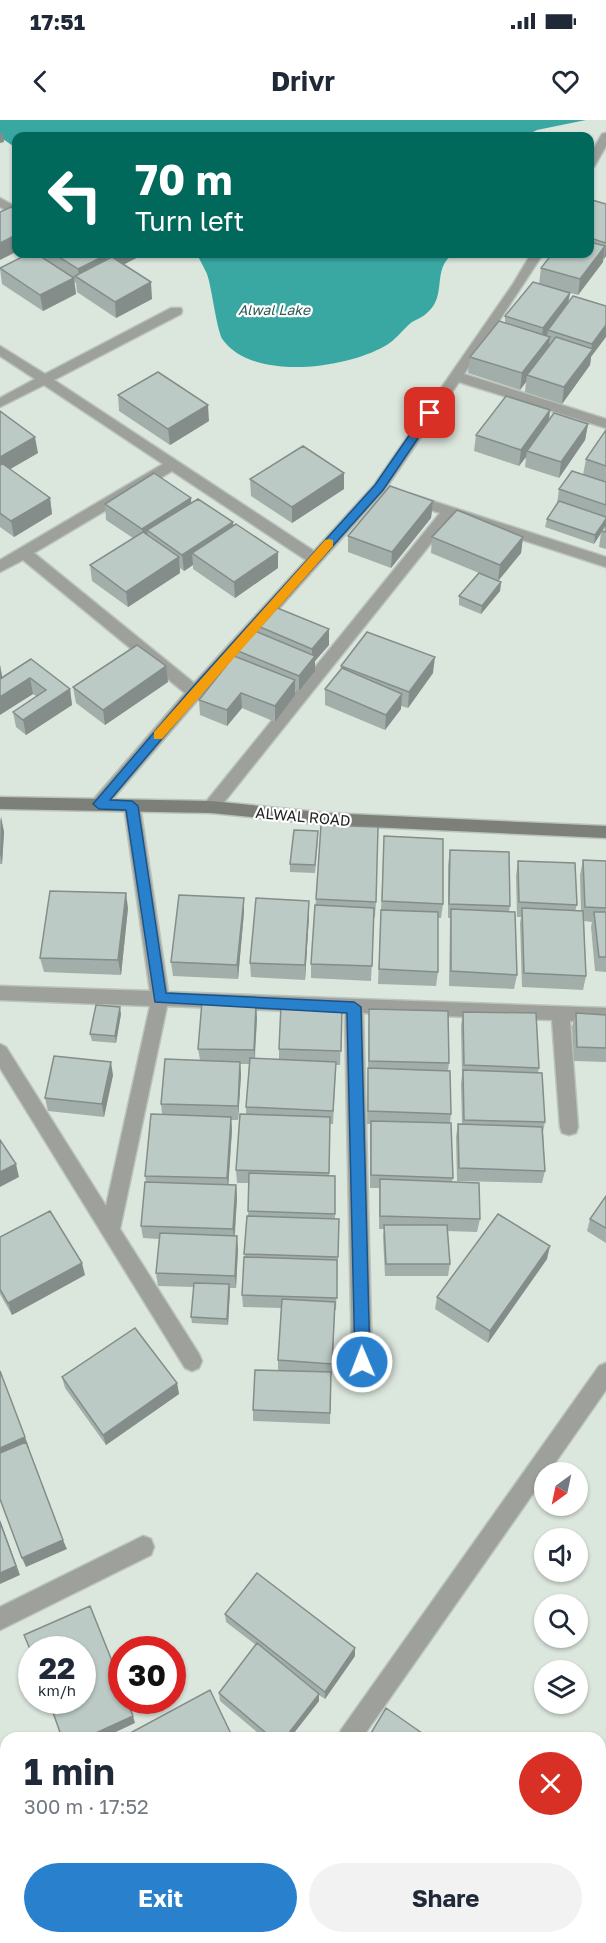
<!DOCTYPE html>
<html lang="en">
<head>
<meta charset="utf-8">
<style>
	body { margin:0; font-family:"Golos Text",sans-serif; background:#f2f2f3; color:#1f2937; height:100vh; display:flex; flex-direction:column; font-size:22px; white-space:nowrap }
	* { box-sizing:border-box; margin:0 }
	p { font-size:20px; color:#747a83 }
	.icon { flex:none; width:33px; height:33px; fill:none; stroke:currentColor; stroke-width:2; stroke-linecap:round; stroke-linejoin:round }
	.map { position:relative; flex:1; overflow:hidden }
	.sheet { position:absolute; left:0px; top:1612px; width:606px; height:212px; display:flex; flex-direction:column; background:#fff; border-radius:18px 18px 0 0; box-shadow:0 2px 4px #0004 }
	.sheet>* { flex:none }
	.top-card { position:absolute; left:12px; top:12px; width:582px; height:126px; border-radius:12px; box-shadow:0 2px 4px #0004; background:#00695c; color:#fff; overflow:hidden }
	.needle { width:39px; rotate:213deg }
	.controls { position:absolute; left:534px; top:1342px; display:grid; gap:12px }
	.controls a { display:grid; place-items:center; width:54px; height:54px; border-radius:50%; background:#fff; box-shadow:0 2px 4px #0004; font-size:30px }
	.speed { position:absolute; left:18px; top:1516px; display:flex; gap:12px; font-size:30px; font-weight:700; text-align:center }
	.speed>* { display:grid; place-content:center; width:78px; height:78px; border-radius:50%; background:#fff; box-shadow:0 2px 4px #0004; line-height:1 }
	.speed small { font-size:15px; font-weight:400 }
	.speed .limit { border:9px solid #d22; background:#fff; color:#111 }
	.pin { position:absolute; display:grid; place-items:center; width:51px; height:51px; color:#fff; margin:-26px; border-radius:12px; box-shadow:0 3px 9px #0006 }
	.me { position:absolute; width:66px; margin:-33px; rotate:359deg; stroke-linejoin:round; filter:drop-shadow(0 0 4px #0008) }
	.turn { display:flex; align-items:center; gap:21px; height:126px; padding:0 24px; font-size:27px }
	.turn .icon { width:78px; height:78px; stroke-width:2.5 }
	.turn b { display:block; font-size:42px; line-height:51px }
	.round { display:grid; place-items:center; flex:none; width:63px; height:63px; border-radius:32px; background:#f2f2f3 }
	.summary { display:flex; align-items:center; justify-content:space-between; height:102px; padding:0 24px }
	h1 { font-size:36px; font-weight:700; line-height:45px }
	.primary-button { display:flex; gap:12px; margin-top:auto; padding:12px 24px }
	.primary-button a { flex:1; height:69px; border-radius:36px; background:#2981ce; color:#fff; font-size:24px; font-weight:700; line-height:69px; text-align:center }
	.primary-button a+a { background:#f2f2f3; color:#1f2937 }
	.status { display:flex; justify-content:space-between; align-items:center; height:42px; padding:0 30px; background:#fff; direction:ltr }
	.status svg { height:16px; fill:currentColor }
	header { display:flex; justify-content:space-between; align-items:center; height:78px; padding:0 24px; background:#fff; font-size:27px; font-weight:700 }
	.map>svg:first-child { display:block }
	.water { fill:#3aa8a2 }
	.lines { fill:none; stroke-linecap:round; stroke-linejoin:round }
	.street-casing { stroke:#bac3bc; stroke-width:3 }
	.secondary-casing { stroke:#bac3bc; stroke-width:3 }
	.street { fill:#9da09b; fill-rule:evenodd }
	.secondary { fill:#7c8079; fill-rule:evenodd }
	.wall { fill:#a2aea9 }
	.shaded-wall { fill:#848d8a }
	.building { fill:#bccac5; stroke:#848d8a; stroke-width:1.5 }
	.route { fill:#2981ce; stroke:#1b5486; stroke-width:1.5 }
	.slow { fill:#f59e0b }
	.labels { text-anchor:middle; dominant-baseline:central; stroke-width:4.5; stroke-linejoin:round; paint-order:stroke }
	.far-water-label { font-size:14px; font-style:italic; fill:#2c5b58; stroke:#fff }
	.street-label { font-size:15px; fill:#222623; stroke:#fff }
</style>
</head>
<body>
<div class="status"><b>17:51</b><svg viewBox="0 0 49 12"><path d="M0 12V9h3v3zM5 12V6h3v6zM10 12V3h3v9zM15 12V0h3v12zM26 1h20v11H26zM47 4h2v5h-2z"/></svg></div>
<header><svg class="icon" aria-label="back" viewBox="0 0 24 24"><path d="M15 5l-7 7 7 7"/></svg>Drivr<svg class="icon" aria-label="heart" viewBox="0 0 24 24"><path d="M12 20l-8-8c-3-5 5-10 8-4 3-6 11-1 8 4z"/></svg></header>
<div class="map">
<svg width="606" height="1823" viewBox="0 0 606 1823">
	<rect width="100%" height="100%" fill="#dbe6dd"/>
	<!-- water -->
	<path class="water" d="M0 0H586L537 10 525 16H16V28L0 17Z
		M197 134H453C431 150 448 175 427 193 423 197 417 199 412 202 402 210 395 221 385 226 345 249 253 261 223 220 217 213 212 168 207 154 204 147 200 141 197 134Z"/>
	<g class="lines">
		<!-- street casing -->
		<g class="street-casing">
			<path id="street" d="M606 13V26L594 47H590V35L602 14Z
				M0 78 16 87V96L0 87Z
				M531 134H543L464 254 606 299V308L459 262 384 371 201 576 105 688 99 690 93 688 91 684 93 680 185 573 23 440 0 452V440L163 344 44 265 0 287V278L35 259 0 236V226L45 254 171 188H181L182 191 181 194 54 260 314 431 374 365 513 164ZM172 351 306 440 194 563 34 433Z
				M411 374 606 437V447L452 397 217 691 211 693 205 691 203 687 205 683 440 393 406 382 404 379 406 376Z
				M132 680 138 682 140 686 168 872 606 888V902L570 901 578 1007 576 1013 569 1015 562 1013 560 1007 552 900 363 893 372 1242 369 1249 362 1252 355 1249 352 1242 345 893 167 886 120 1109 199 1234 202 1241 199 1248 192 1251 185 1248 0 948V924L6 927 106 1086 150 886 0 880V866L150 871 124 686 126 682Z
				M606 1243V1270L548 1353H544V1358L362 1618H338L341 1610 599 1246Z
				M143 1416 151 1419 154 1427 151 1435 0 1510V1487Z
				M120 1818H151L149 1823H118Z"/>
		</g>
		<!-- secondary casing -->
		<g class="secondary-casing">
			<path id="secondary" d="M0 677 211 681 328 693 606 706V718L328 705 211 693 0 689Z"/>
		</g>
		<!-- street -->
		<use href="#street" class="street"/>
		<!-- secondary -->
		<use href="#secondary" class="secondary"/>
	</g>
	<!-- wall -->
	<path class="wall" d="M590 83 606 84V136L603 139V142L578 175 567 172 570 173 568 183 606 186 591 237 590 245 562 284 525 272 526 262 520 270 468 253 470 237 505 202V196L539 164 541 148 590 134Z
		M45 134H144L123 145 152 179 116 198 77 172 76 163 74 162 76 174 43 191 2 164 0 148 45 139Z
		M118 275 209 301 170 325 119 291Z
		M550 290 549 301 588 304 585 320 559 358 525 347 526 337 519 346 474 331 476 315Z
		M0 291 38 333 10 349 50 378 52 394 14 417 0 407Z
		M606 310V429L599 427 601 413 594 424 545 407 547 399 557 384 559 369 583 355 586 339Z
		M250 359 344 369 292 403 251 376Z
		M191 378V383L278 432V448L235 478 193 449V445L184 451 180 448V453L128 487 92 461 90 445 133 418 106 400 105 384Z
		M433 381 431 398 391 448 348 432V416Z
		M432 417H523L521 433 498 461 501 462 500 471 481 494 459 485V476L479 453 431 433Z
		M253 504 329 525 315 541V551L299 571 295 570V575L275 602 242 588 227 606 200 595 199 580 238 538V531L253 513Z
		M31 539 70 569 72 585 26 615 16 607 13 592 36 576 33 574 0 594V545L2 557Z
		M341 546 433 553 408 588 401 586V589L385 610 325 585V569L341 550Z
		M168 562 105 605 76 583 73 567Z
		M0 697 4 712 2 744H0Z
		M384 716 443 784 441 798H438V852L436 866 378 864Z
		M318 719 315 753 290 752V744Z
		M450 730 510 786 509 792 517 855 514 869 449 866 450 798H448V745Z
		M583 740 606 741V852L595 851 591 807 592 802 584 801 586 856 583 870 522 867 520 803 521 797H517L516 756 518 741 577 785 575 791H581L580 755Z
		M316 779 376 782 375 797H374L371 861 311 858V844Z
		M128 788 121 855 44 852 40 838Z
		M244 792 238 859 173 856 171 842Z
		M309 796 305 860 251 857 250 843Z
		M342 887 340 945H336L333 1004H330L329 1056H335V1099L338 1137 336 1190H335L332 1255H331L330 1304 253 1301V1290L278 1250V1240L281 1188 243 1187 242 1175 247 1096H248L249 1063H237L236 1050 246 994V987L249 944H240L241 955 238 1000H231L232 1010 228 1064 236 1065 237 1077 235 1116 238 1129 236 1168H230L228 1205 192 1203 191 1197 194 1167 158 1166 156 1153 159 1119 143 1118 141 1106 146 1062 145 1056 162 994 161 984 200 940 198 929 257 898 255 938 279 940V929Z
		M369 889 449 943 448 951 451 994 450 1003 453 1058 452 1062 480 1099 477 1112 447 1111 450 1144 448 1156H385L383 1117 384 1109H379V1068H370V1004H367Z
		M463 892 539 948 538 953 545 1002 543 1012 545 1051 542 1063 457 1061 456 1017 458 1004H462L461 964 462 955 461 906Z
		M576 893 606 895V942L574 941 572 907Z
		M121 894 116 923 92 921 90 914Z
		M113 955 104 997 48 991 45 978Z
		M606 1076V1123L587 1111 590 1099Z
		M0 1117 85 1155 12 1195 0 1174Z
		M547 1139 488 1223 435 1189 437 1177Z
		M62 1257 177 1263 179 1274 106 1325 65 1268Z
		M225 1494 355 1536 325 1579 319 1575V1581L290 1618H264L220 1581 219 1573 256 1525 226 1502Z
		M502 1818H517L514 1823H509Z"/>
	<!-- shaded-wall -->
	<path class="shaded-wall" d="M3 13 4 22 0 23V14Z
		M16 115V132L0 140V123Z
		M606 124V136L604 139Z
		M605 126 603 142 578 175 580 159Z
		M111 134H144L111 151 109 135Z
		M106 135 108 151 79 159 78 149Z
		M74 158 76 174 43 191 40 175Z
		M151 162 152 179 116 198 115 182Z
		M570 173 567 189 548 210 547 216 541 224 543 208Z
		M606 205V217L591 237 590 245 562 284 564 267 591 231 592 224Z
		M550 217 548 233 527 255 526 262 520 270 522 253Z
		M208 285 209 301 170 325 168 309Z
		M550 290 548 306 527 331 526 337 519 346 521 330Z
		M588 304 585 320 559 358 561 342Z
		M35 317 38 333 0 355V337Z
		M344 353V369L292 403V387Z
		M50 378 52 394 14 417 11 401Z
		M191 378 192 394 147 410 149 422 143 425 142 409Z
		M433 381 431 398 391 448 392 432Z
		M606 399V406L601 411V413L594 424 595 415Z
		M233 402 234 418 192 433 193 445 184 451 182 435Z
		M523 417 521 433 498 461 500 445Z
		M278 432V448L235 478 234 462Z
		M179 437 180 453 128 487 126 472Z
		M501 462 500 471 481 494 482 486Z
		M329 509V525L315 541V551L299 571V556L312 539V529Z
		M435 537 433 553 408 588 409 572Z
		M0 545 3 561 0 563Z
		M166 546 168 562 105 605 103 590Z
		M30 558 33 574 0 595V577Z
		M295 560V575L275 602V586Z
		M70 569 72 585 26 615 23 600Z
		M241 573 242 588 227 606V590Z
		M402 574 401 589 385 610 386 595Z
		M1 696 4 712 2 744 0 734Z
		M126 773 128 788 121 855 118 840Z
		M244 778V792L238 859 237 845Z
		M309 781V796L305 860V845Z
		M256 884 257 898 254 944V930Z
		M120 887 121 894 116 923 115 916Z
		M111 942 113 955 104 997 102 984Z
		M240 942 241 955 238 1000V986Z
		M231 997 232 1010 228 1071 227 1058Z
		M16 1044 19 1057 0 1067V1052Z
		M236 1065 237 1077 234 1122 233 1109Z
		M237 1116 238 1129 236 1168 235 1156Z
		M550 1126 547 1139 488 1223 490 1211Z
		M82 1143 85 1155 12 1195 8 1183Z
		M229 1164 230 1171 228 1205 227 1199Z
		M177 1263 179 1274 106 1325 103 1315Z
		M25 1317 29 1328 0 1340V1328Z
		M0 1400 20 1455 0 1464Z
		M63 1420 67 1429 26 1447 22 1438Z
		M355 1528V1536L325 1579V1572Z
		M319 1574V1581L290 1618H285Z
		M133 1596 135 1603 103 1618H85Z"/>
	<!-- building -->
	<path class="building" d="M592 80 606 84V123L590 118V83Z
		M11 87 16 90V115L0 123V92Z
		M590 122 605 126 580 159 541 148 552 134H590Z
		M28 134H37L74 158 40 175 0 148Z
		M54 134H104L106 135 78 149Z
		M112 137 151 162 115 182 75 156Z
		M533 162 570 173 543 208 505 196Z
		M573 176 606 186V205L592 224 548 210Z
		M499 201 550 217 522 253 470 237Z
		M556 217 593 229 564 267 527 255Z
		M158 252 208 285 168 309 118 275Z
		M506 276 550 290 521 330 476 315Z
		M0 291 35 317 0 337Z
		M554 293 588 304 561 342 527 331Z
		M606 310V346L586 339Z
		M303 326 344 353 292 387 250 359Z
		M3 344 50 378 11 401 0 393V345Z
		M572 351 606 362V385L559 369Z
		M154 353 191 378 142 409 105 384Z
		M390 366 433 381 392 432 348 416Z
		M198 379 233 402 182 435 147 410Z
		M559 381 606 397V399L595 415 547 399Z
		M457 390 523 417 500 445 432 417Z
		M236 404 278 432 234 462 192 433Z
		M606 404V412L601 411Z
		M143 412 179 437 126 472 90 445Z
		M479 453 501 462 482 486 459 476Z
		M270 485 329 509 312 529 253 504Z
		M255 511 315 536 299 556 238 531Z
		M367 512 435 537 409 572 341 546Z
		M137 525 166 546 103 590 73 567Z
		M234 536 295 560 275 586 241 573 227 590 199 580Z
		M31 539 70 569 23 600 13 592 46 570 30 558 0 577V559Z
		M342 548 402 574 386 595 325 569Z
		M321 705 378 707 376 782 316 779Z
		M294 710 318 711 315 745 290 744Z
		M384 716 443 719V784L382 781Z
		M450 730 509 732 510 786 449 784Z
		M583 740 606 741V788L585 787Z
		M518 741 575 743 577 785 519 782Z
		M50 771 126 773 118 840 40 838Z
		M179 775 244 778 237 845 171 842Z
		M256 778 309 781 305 845 250 843Z
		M315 785 374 788 372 846 311 844Z
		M522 788 583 791 586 856 524 853Z
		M451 789 515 792 517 855 451 851Z
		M381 790 438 792V852L379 849Z
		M594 792H606V837H599Z
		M202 882 256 884 254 930 198 929Z
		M96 885 120 887 115 916 90 914Z
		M281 885 342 887 341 931 279 929Z
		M369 889 448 891 449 943 369 941Z
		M463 892 536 893 539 948 464 945Z
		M576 893 606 895V928L577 927Z
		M54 936 111 942 102 984 45 978Z
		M250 938 336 942 333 991 246 987Z
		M165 939 240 942 238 986 161 984Z
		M368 948 450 951 451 994 368 991Z
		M463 950 542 953 545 1002 464 1000Z
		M151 994 231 997 227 1058 145 1056Z
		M240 994 330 997 329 1053 236 1050Z
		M371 1001 451 1003 453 1058 371 1055Z
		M458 1004 542 1007 545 1051 459 1048Z
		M0 1020 16 1044 0 1052Z
		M249 1053 335 1056V1094L248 1091Z
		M380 1059 479 1063 480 1099 380 1096Z
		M145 1062 236 1065 233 1109 141 1106Z
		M606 1076V1108L590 1099Z
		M50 1091 82 1143 8 1183 0 1169V1117Z
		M498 1094 550 1126 490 1211 437 1177Z
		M247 1096 339 1099 338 1137 244 1134Z
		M384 1105H447L450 1144H386Z
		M160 1113 237 1116 235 1156 156 1153Z
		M244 1137 337 1140V1178L242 1175Z
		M194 1163 229 1164 227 1199 191 1197Z
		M282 1179 335 1182 332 1244 278 1240Z
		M135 1208 177 1263 103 1315 62 1257Z
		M255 1250 331 1252 330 1293 253 1290Z
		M0 1251 25 1317 0 1328Z
		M26 1322 63 1420 22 1438 0 1379V1333Z
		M0 1402 16 1446 0 1453Z
		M257 1453 355 1528 325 1572 225 1494Z
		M90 1486 122 1566V1581H127L133 1596 85 1618H62L49 1581H82V1530H32V1534L24 1515Z
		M257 1523 319 1574 285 1618H272L219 1573Z
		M210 1570 233 1618H135L132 1612Z
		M386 1588 429 1618H368Z
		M600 1762 606 1766V1801L600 1812Z
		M528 1818H597L595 1823H526Z"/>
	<!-- route -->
	<path class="route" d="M430 290 435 293 383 370 199 575 110 680 132 681 138 686 166 873 354 882 361 887 370 1242 368 1247 362 1249 357 1247 355 1242 347 893 155 882 126 690 99 689 93 684 191 569 375 365 426 291Z"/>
	<!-- slow -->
	<path class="slow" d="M329 419 333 420V426L162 619H154V612L325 420Z"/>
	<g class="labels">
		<!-- far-water labels -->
		<g class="far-water-label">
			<text x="274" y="189">Alwal Lake</text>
		</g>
		<!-- street labels -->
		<g class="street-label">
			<text transform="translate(303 696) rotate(5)">ALWAL ROAD</text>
		</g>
	</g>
</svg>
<div class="controls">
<a><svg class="needle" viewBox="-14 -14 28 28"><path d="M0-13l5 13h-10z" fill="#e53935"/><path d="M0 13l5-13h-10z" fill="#747a83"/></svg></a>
<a><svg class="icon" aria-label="sound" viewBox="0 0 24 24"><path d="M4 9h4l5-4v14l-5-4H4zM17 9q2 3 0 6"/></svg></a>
<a><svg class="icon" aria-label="search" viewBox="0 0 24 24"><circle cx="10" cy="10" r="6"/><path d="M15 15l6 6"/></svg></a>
<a><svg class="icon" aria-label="layers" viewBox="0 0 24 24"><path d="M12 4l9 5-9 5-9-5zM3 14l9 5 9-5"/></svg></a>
</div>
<div class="speed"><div>22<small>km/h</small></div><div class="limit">30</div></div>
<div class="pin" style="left:430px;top:293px;background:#d93025"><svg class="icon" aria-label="arrive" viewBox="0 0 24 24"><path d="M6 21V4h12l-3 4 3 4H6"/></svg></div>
<svg class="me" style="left:362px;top:1242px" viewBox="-20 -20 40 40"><circle r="17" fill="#2981ce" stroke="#fff" stroke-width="3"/><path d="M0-11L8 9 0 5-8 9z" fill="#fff"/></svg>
<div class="top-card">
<div class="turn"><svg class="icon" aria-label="left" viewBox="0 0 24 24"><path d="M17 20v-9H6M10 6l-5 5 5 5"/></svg><div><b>70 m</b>Turn left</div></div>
</div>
<section class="sheet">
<div class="summary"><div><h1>1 min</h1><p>300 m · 17:52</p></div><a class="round" style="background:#d93025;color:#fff"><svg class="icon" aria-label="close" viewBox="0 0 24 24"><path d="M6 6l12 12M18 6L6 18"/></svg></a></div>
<div class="primary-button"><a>Exit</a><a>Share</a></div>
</section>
</div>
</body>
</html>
